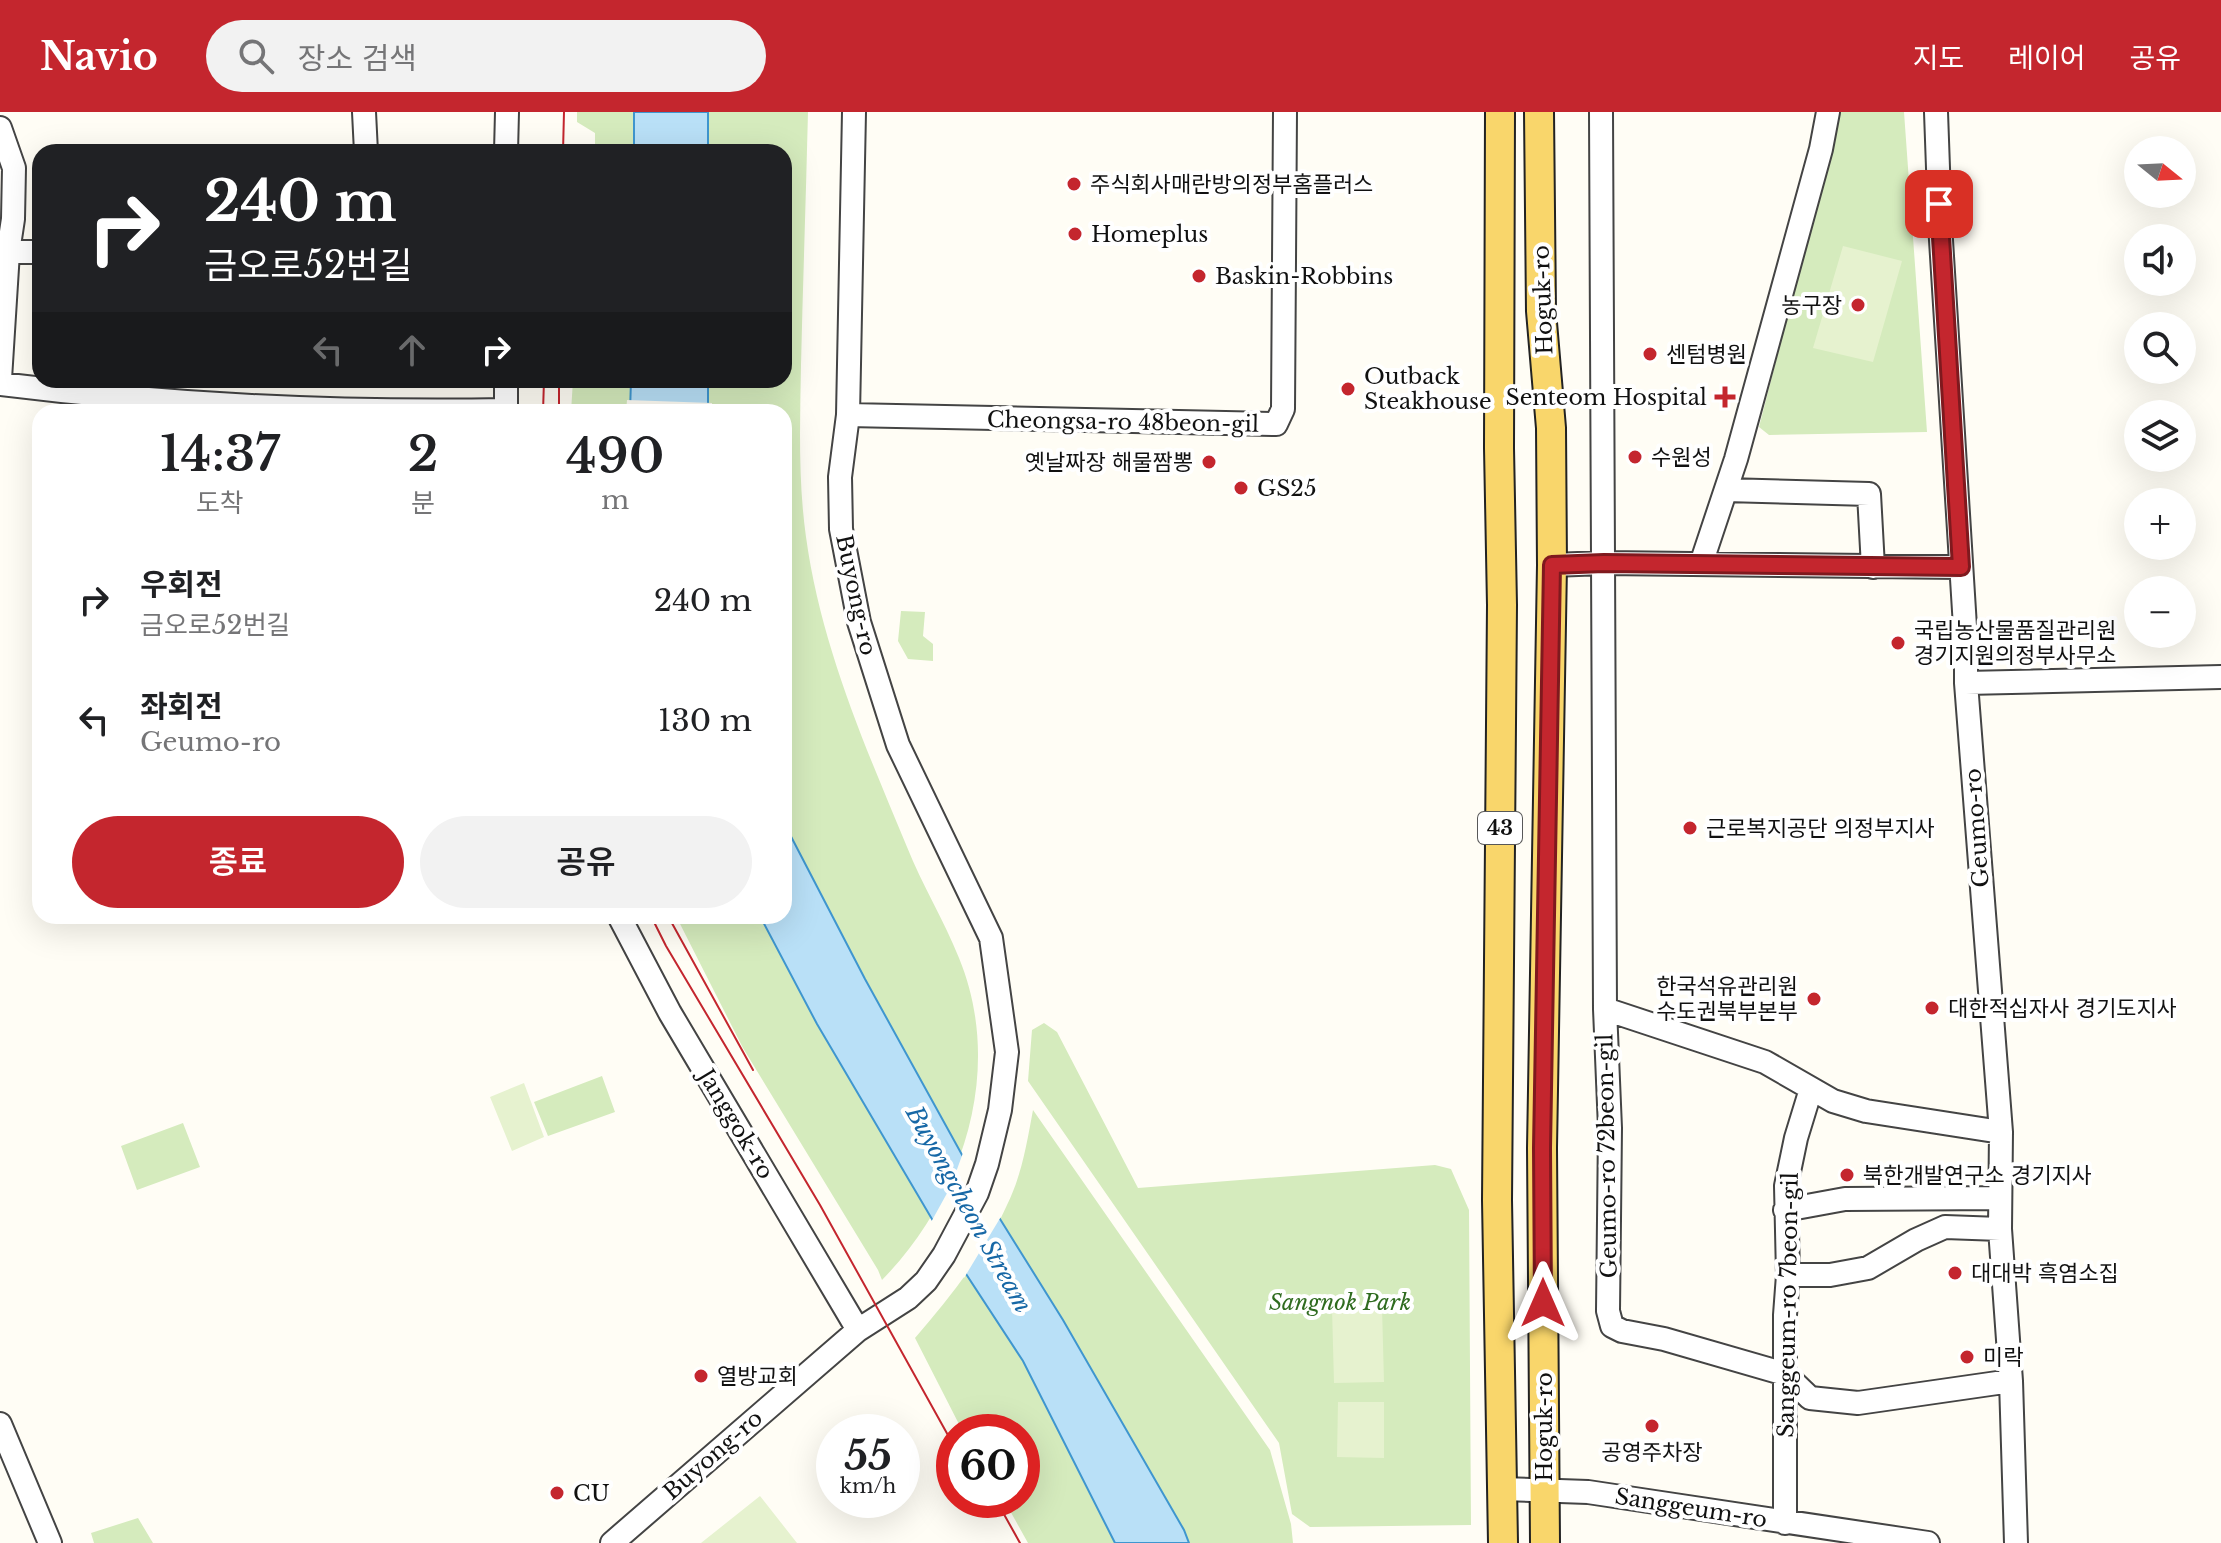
<!DOCTYPE html>
<html lang="ko">
<head>
<meta charset="utf-8">
<style>
	body { margin:0; font-family:"Libre Baskerville","Noto Sans KR",serif; background:#f2f2f2; color:#202124; height:100vh; display:flex; flex-direction:column; font-size:30px; white-space:nowrap }
	* { box-sizing:border-box; margin:0 }
	p { font-size:26px; color:#757577 }
	.icon { flex:none; width:44px; height:44px; fill:none; stroke:currentColor; stroke-width:2; stroke-linecap:round; stroke-linejoin:round }
	.map { position:relative; flex:1; overflow:hidden }
	.sheet { position:absolute; left:32px; top:292px; width:760px; height:520px; display:flex; flex-direction:column; background:#fff; border-radius:24px; box-shadow:0 8px 32px #0002 }
	.sheet>* { flex:none }
	.hud { position:absolute; left:32px; top:32px; width:760px; height:244px; border-radius:24px; box-shadow:0 8px 32px #0002; background:#202124; color:#fff; overflow:hidden }
	.needle { width:52px; rotate:108deg }
	.controls { position:absolute; left:2124px; top:24px; display:grid; gap:16px }
	.controls a { display:grid; place-items:center; width:72px; height:72px; border-radius:50%; background:#fff; box-shadow:0 8px 32px #0002; font-size:40px }
	.speed { position:absolute; left:816px; top:1302px; display:flex; gap:16px; font-size:40px; font-weight:700; text-align:center }
	.speed>* { display:grid; place-content:center; width:104px; height:104px; border-radius:50%; background:#fff; box-shadow:0 8px 32px #0002; line-height:1 }
	.speed small { font-size:20px; font-weight:400 }
	.speed .limit { border:12px solid #d22; background:#fff; color:#111 }
	.pin { position:absolute; display:grid; place-items:center; width:68px; height:68px; color:#fff; margin:-34px; border-radius:16px; box-shadow:0 4px 12px #0006 }
	.me { position:absolute; width:88px; margin:-44px; rotate:0deg; stroke-linejoin:round; filter:drop-shadow(0 0 6px #0008) }
	.turn { display:flex; align-items:center; gap:28px; height:168px; padding:0 40px; font-size:36px }
	.turn .icon { width:104px; height:104px; stroke-width:2.5 }
	.turn b { display:block; font-size:56px; line-height:68px }
	.lanes { display:flex; align-items:center; height:76px; padding:0 40px; background:#0003; justify-content:center; gap:40px; direction:ltr }
	.lanes .off { opacity:.35 }
	.eta { display:flex; justify-content:space-evenly; align-items:center; height:136px; text-align:center }
	.eta b { font-size:48px; font-weight:600; line-height:56px }
	.action { display:flex; gap:16px; margin-top:auto; padding:16px 40px }
	.action a { flex:1; height:92px; border-radius:48px; background:#c4262e; color:#fff; font-size:32px; font-weight:600; line-height:92px; text-align:center }
	.action a+a { background:#f2f2f2; color:#202124 }
	ul { padding:0; list-style:none }
	li { display:flex; align-items:center; gap:24px; height:120px; padding:0 40px }
	li div { flex:1 }
	li b { display:block; font-size:30px }
	li em { font-style:normal }
	header { display:flex; align-items:center; gap:48px; box-sizing:border-box; height:112px; padding:0 40px; background:#c4262e; color:#fff }
	header strong { font-size:38px }
	nav { display:flex; gap:44px; margin-inline-start:auto; font-size:28px }
	.search { width:560px; height:72px; background:#f2f2f2; display:flex; align-items:center; gap:20px; box-sizing:border-box; padding:0 28px; border-radius:44px; color:#757577; font-size:30px }
	.map>svg:first-child { display:block }
	.green { fill:#d5ebbd }
	.pitch { fill:#e6f2cf }
	.water { fill:#b9e0f7; stroke:#3f96cf; stroke-width:2 }
	.pier { fill:#fffdf5 }
	.lines { fill:none; stroke-linecap:round; stroke-linejoin:round }
	.minor-casing { stroke:#444; stroke-width:26 }
	.major-casing { stroke:#222; stroke-width:32 }
	.minor { stroke:#fff; stroke-width:22 }
	.major { stroke:#f9d66b; stroke-width:28 }
	.tram { stroke:#c4262e; stroke-width:2 }
	.route-casing { stroke:#7f191e; stroke-width:20 }
	.route { stroke:#c4262e; stroke-width:14 }
	.poi-dot { fill:#c4262e; stroke:#fff; stroke-width:3 }
	.labels { text-anchor:middle; dominant-baseline:central; stroke-width:8; stroke-linejoin:round; paint-order:stroke }
	.shield { fill:#fff; stroke:#585858; stroke-width:2 }
	.shield-label { font-size:20px; font-weight:bold; fill:#111 }
	.poi-label { font-size:22px; fill:#111; stroke:#fff; text-anchor:start }
	.street-label { font-size:22px; fill:#111; stroke:#fff }
	.park-label { font-size:22px; font-style:italic; fill:#2f6b1f; stroke:#fff }
	.water-label { font-size:24px; font-style:italic; fill:#1768a6; stroke:#fff }
</style>
</head>
<body>
<header>
<strong>Navio</strong>
<div class="search"><svg class="icon" aria-label="search" viewBox="0 0 24 24"><circle cx="10" cy="10" r="6"/><path d="M15 15l6 6"/></svg>장소 검색</div>
<nav><a>지도</a><a>레이어</a><a>공유</a></nav>
</header>
<div class="map">
<svg width="2221" height="1431" viewBox="0 0 2221 1431">
	<rect width="100%" height="100%" fill="#fffdf5"/>
	<!-- green -->
	<path class="green" d="M577 0H808C806 84 803 168 801 253 800 310 798 368 806 425 821 534 865 634 907 735 922 773 944 808 959 846 1005 958 963 1085 882 1168L878 1158 743 936 676 804H784V300H571L573 268H784V40H595V21L577 10Z
		M1840 0H1904L1927 320 1769 323 1759 315Z
		M901 499 925 500 923 524 933 532V549L908 547 898 529Z
		M1044 911 1057 920 1138 1076 1435 1053 1451 1057 1469 1098 1471 1413 1310 1415 1292 1402 1279 1331 1028 969 1032 918Z
		M602 964 615 1000 548 1024 534 990Z
		M1033 998 1270 1338 1291 1412 1293 1431H1028L1004 1388H1022V1320H963L915 1226C950 1185 985 1142 1007 1093 1022 1063 1027 1030 1033 998Z
		M183 1011 200 1055 137 1078 121 1034Z
		M138 1406 153 1431H94L91 1421Z"/>
	<!-- pitch -->
	<path class="pitch" d="M1843 134 1902 149 1873 250 1813 236Z
		M524 971 544 1025 512 1039 490 985Z
		M1382 1195 1384 1270 1334 1271 1332 1196Z
		M1338 1290H1384V1346L1337 1345Z
		M760 1384 797 1431H701Z"/>
	<!-- water -->
	<path class="water" d="M634 0H708V40H634Z
		M631 268H708V300H630Z
		M784 711 865 867 977 1070 1063 1208 1184 1418 1189 1431H1115L1023 1249 949 1136 817 912 760 804H784Z"/>
	<!-- pier -->
	<path class="pier" d="M627 288 712 291V300H626Z
		M964 1038 1002 1103 964 1166 930 1112 951 1074Z"/>
	<g class="lines">
		<!-- minor casing -->
		<g class="minor-casing">
			<path id="minor" d="M364 0 366 40
				M1601 0 1605 897
				M1936 0 1940 112 1966 531V571L2001 1020 2000 1117 2011 1269 2016 1431
				M0 16 14 56 13 107 8 140 0 267
				M506 40 507 0
				M8 140H40
				M506 268V300
				M0 272C167 293 337 301 506 298
				M848 303 1276 312 1283 297 1285 0
				M1726 378 1869 382 1873 455
				M1701 452 1736 347 1821 37 1828 0
				M1552 453 1604 451 1961 455
				M1966 571 2221 565
				M619 804 670 901 858 1218
				M2001 1020 1866 999 1833 989 1765 950 1605 897 1610 1016 1608 1199 1612 1214 1622 1219 1664 1227 1785 1262 1810 1286 1858 1291 2011 1269
				M1785 1098 1845 1087 1999 1086
				M1788 1163H1830L1868 1156 1916 1128 1945 1115 2000 1117
				M0 1312 50 1431
				M1502 1377 1588 1380 1928 1431
				M1785 1411V1203L1788 1163 1786 1074 1796 1026 1811 977
				M612 1431 858 1218 908 1186 926 1169 944 1143 977 1081 987 1052 1000 998 1007 940 991 826 898 633 859 510 841 417 840 365 848 303 854 0"/>
		</g>
		<!-- major casing -->
		<g class="major-casing">
			<path id="major" d="M1500 0 1499 336 1502 493 1497 1088 1503 1431
				M1539 0 1541 199 1551 316 1552 453 1542 1036 1545 1431"/>
		</g>
		<!-- minor -->
		<use href="#minor" class="minor"/>
		<!-- major -->
		<use href="#major" class="major"/>
		<!-- tram -->
		<path class="tram" d="M563 40 564 0
			M543 300 544 268
			M559 300V268
			M651 804 666 834 820 1093 954 1334
			M668 804 753 958
			M996 1388 1020 1431"/>
	</g>
	<g class="lines">
		<!-- route casing -->
		<g class="route-casing">
			<path id="route" d="M1543 1191 1542 1036 1552 453 1604 451 1961 455 1939 92"/>
		</g>
		<!-- route -->
		<use href="#route" class="route"/>
	</g>
	<!-- markers -->
	<g class="poi-dot">
		<circle cx="1074" cy="72" r="8"/>
		<circle cx="1075" cy="122" r="8"/>
		<circle cx="1199" cy="164" r="8"/>
		<circle cx="1858" cy="193" r="8"/>
		<circle cx="1650" cy="242" r="8"/>
		<circle cx="1348" cy="277" r="8"/>
		<path d="M1721 273h8v8h8v8h-8v8h-8v-8h-8v-8h8z"/>
		<circle cx="1635" cy="345" r="8"/>
		<circle cx="1209" cy="350" r="8"/>
		<circle cx="1241" cy="376" r="8"/>
		<circle cx="1898" cy="531" r="8"/>
		<circle cx="1690" cy="716" r="8"/>
		<circle cx="1814" cy="887" r="8"/>
		<circle cx="1932" cy="896" r="8"/>
		<circle cx="1847" cy="1063" r="8"/>
		<circle cx="1955" cy="1161" r="8"/>
		<circle cx="1967" cy="1245" r="8"/>
		<circle cx="701" cy="1264" r="8"/>
		<circle cx="1652" cy="1314" r="8"/>
		<circle cx="557" cy="1381" r="8"/>
	</g>
	<g class="labels">
		<!-- shield labels -->
		<rect class="shield" x="1478" y="700" width="44" height="32" rx="6"/>
		<g class="shield-label">
			<text x="1500" y="716">43</text>
		</g>
		<!-- poi labels -->
		<g class="poi-label">
			<text x="1090" y="72">주식회사매란방의정부홈플러스</text>
			<text x="1091" y="122">Homeplus</text>
			<text x="1215" y="164">Baskin-Robbins</text>
			<text x="1842" y="193" text-anchor="end">농구장</text>
			<text x="1666" y="242">센텀병원</text>
			<text x="1364" y="264">Outback<tspan x="1364" dy="25">Steakhouse</tspan></text>
			<text x="1707" y="285" text-anchor="end">Senteom Hospital</text>
			<text x="1651" y="345">수원성</text>
			<text x="1193" y="350" text-anchor="end">옛날짜장 해물짬뽕</text>
			<text x="1257" y="376">GS25</text>
			<text x="1914" y="518">국립농산물품질관리원<tspan x="1914" dy="25">경기지원의정부사무소</tspan></text>
			<text x="1706" y="716">근로복지공단 의정부지사</text>
			<text x="1798" y="874" text-anchor="end">한국석유관리원<tspan x="1798" dy="25">수도권북부본부</tspan></text>
			<text x="1948" y="896">대한적십자사 경기도지사</text>
			<text x="1863" y="1063">북한개발연구소 경기지사</text>
			<text x="1971" y="1161">대대박 흑염소집</text>
			<text x="1983" y="1245">미락</text>
			<text x="717" y="1264">열방교회</text>
			<text x="1652" y="1340" text-anchor="middle">공영주차장</text>
			<text x="573" y="1381">CU</text>
		</g>
		<!-- street labels -->
		<g class="street-label">
			<text transform="translate(1543 188) rotate(-92)">Hoguk-ro</text>
			<text transform="translate(1123 310) rotate(1)">Cheongsa-ro 48beon-gil</text>
			<text transform="translate(856 483) rotate(78)">Buyong-ro</text>
			<text transform="translate(1977 716) rotate(-94)">Geumo-ro</text>
			<text transform="translate(736 1012) rotate(59)">Janggok-ro</text>
			<text transform="translate(1607 1044) rotate(-91)">Geumo-ro 72beon-gil</text>
			<text transform="translate(1788 1193) rotate(-89)">Sanggeum-ro 7beon-gil</text>
			<text transform="translate(1544 1315) rotate(-90)">Hoguk-ro</text>
			<text transform="translate(713 1343) rotate(-41)">Buyong-ro</text>
			<text transform="translate(1691 1396) rotate(9)">Sanggeum-ro</text>
		</g>
		<!-- park labels -->
		<g class="park-label">
			<text x="1340" y="1190">Sangnok Park</text>
		</g>
		<!-- water labels -->
		<g class="water-label">
			<text transform="translate(969 1097) rotate(61)">Buyongcheon Stream</text>
		</g>
	</g>
</svg>
<div class="controls">
<a><svg class="needle" viewBox="-14 -14 28 28"><path d="M0-13l5 13h-10z" fill="#e53935"/><path d="M0 13l5-13h-10z" fill="#757577"/></svg></a>
<a><svg class="icon" aria-label="sound" viewBox="0 0 24 24"><path d="M4 9h4l5-4v14l-5-4H4zM17 9q2 3 0 6"/></svg></a>
<a><svg class="icon" aria-label="search" viewBox="0 0 24 24"><circle cx="10" cy="10" r="6"/><path d="M15 15l6 6"/></svg></a>
<a><svg class="icon" aria-label="layers" viewBox="0 0 24 24"><path d="M12 4l9 5-9 5-9-5zM3 14l9 5 9-5"/></svg></a>
<a>+</a>
<a>−</a>
</div>
<div class="speed"><div>55<small>km/h</small></div><div class="limit">60</div></div>
<div class="pin" style="left:1939px;top:92px;background:#d93025"><svg class="icon" aria-label="arrive" viewBox="0 0 24 24"><path d="M6 21V4h12l-3 4 3 4H6"/></svg></div>
<svg class="me" style="left:1543px;top:1191px" viewBox="-20 -20 40 40"><path d="M0-17L14 15 0 8-14 15z" fill="#c4262e" stroke="#fff" stroke-width="4"/></svg>
<div class="hud">
<div class="turn"><svg class="icon" aria-label="right" viewBox="0 0 24 24"><path d="M7 20v-9h11M14 6l5 5-5 5"/></svg><div><b>240 m</b>금오로52번길</div></div>
<div class="lanes"><svg class="icon off" aria-label="left" viewBox="0 0 24 24"><path d="M17 20v-9H6M10 6l-5 5 5 5"/></svg><svg class="icon off" aria-label="ahead" viewBox="0 0 24 24"><path d="M12 20V5M6 11l6-6 6 6"/></svg><svg class="icon" aria-label="right" viewBox="0 0 24 24"><path d="M7 20v-9h11M14 6l5 5-5 5"/></svg></div>
</div>
<section class="sheet">
<div class="eta">
<div><b>14:37</b><p>도착</p></div>
<div><b>2</b><p>분</p></div>
<div><b>490</b><p>m</p></div>
</div>
<ul>
<li><svg class="icon" aria-label="right" viewBox="0 0 24 24"><path d="M7 20v-9h11M14 6l5 5-5 5"/></svg><div><b>우회전</b><p>금오로52번길</p></div><em>240 m</em></li>
<li><svg class="icon" aria-label="left" viewBox="0 0 24 24"><path d="M17 20v-9H6M10 6l-5 5 5 5"/></svg><div><b>좌회전</b><p>Geumo-ro</p></div><em>130 m</em></li>
</ul>
<div class="action"><a>종료</a><a>공유</a></div>
</section>
</div>
</body>
</html>
